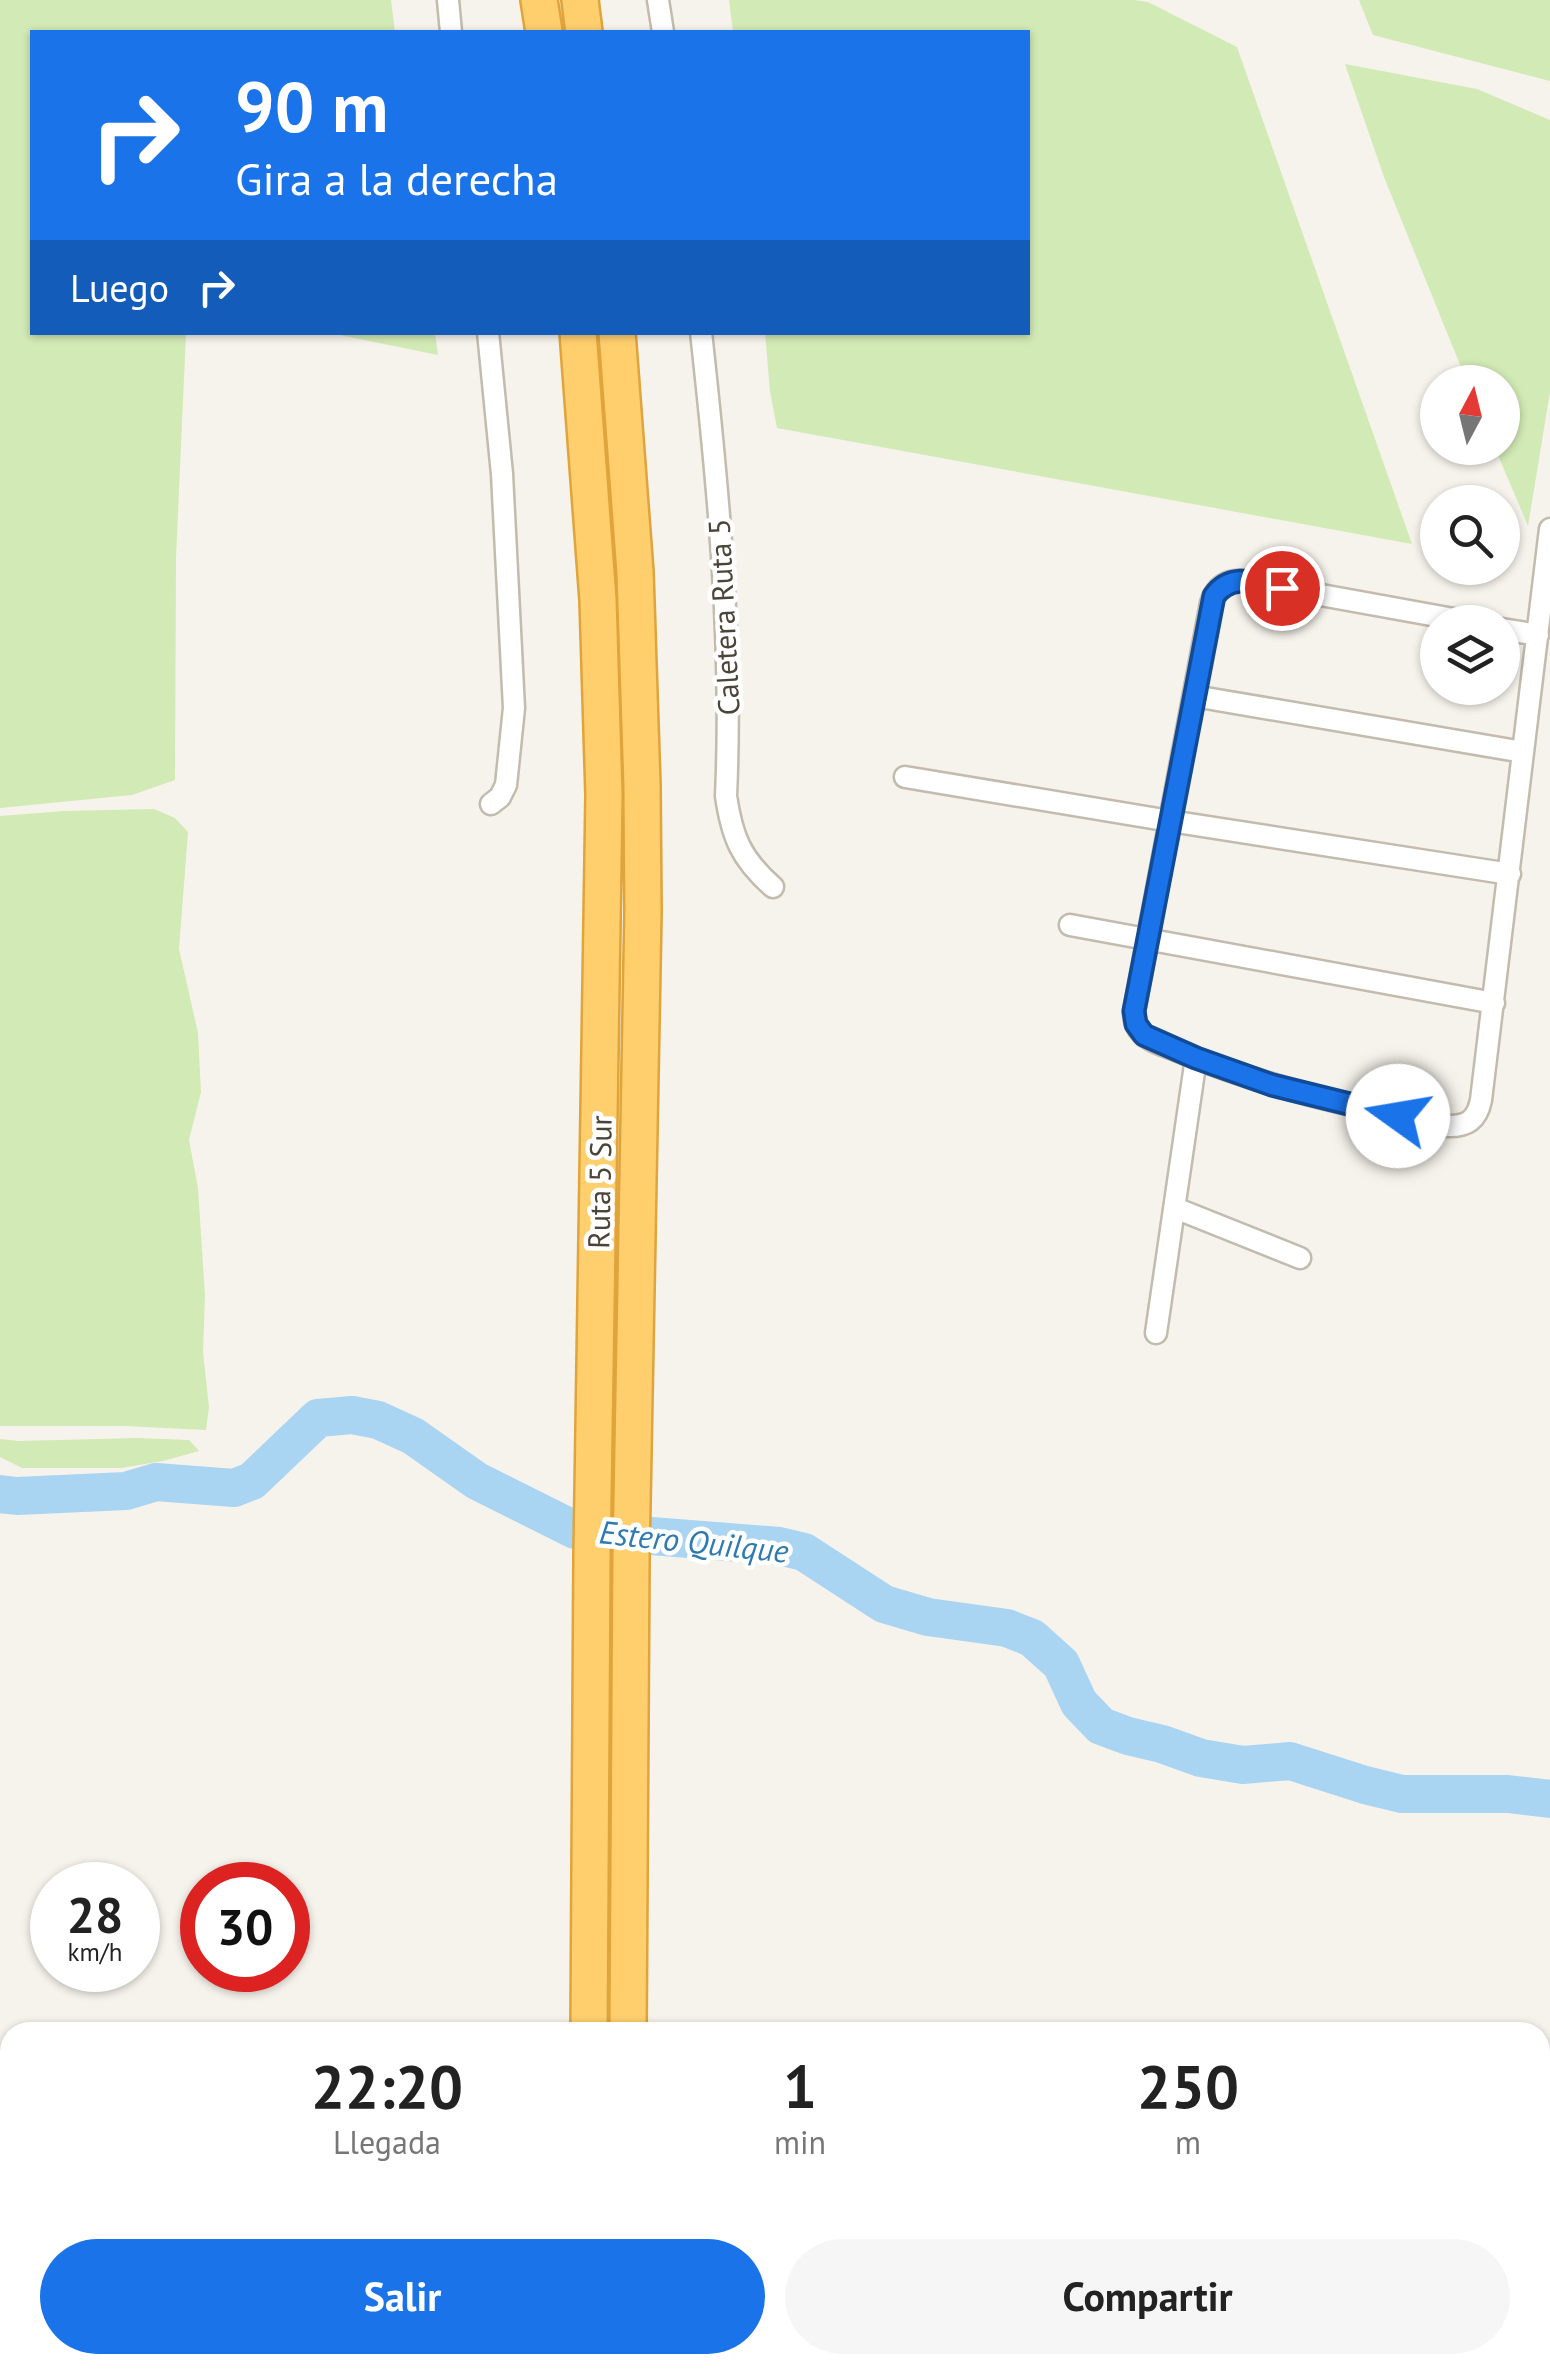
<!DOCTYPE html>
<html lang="es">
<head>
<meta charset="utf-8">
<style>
	body { margin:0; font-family:"PT Sans",sans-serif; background:#f6f6f6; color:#222; height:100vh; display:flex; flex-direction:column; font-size:38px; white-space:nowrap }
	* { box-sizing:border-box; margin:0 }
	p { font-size:32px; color:#767676 }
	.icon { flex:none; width:55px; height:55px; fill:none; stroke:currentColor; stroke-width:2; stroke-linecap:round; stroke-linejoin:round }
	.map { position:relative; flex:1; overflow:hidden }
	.details { position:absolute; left:0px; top:2022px; width:1550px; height:352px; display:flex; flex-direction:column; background:#fff; border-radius:30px 30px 0 0; box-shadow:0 2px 8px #0004 }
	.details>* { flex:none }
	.guide { position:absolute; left:30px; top:30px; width:1000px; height:305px; border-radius:0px; box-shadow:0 2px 8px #0004; background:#1a73e8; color:#fff; overflow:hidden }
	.needle { width:65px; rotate:7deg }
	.buttons { position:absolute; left:1420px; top:365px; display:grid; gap:20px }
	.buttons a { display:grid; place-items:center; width:100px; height:100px; border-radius:50%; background:#fff; box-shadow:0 2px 8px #0004; font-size:50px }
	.speed { position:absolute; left:30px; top:1862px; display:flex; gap:20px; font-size:50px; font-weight:700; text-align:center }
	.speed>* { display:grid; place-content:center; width:130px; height:130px; border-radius:50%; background:#fff; box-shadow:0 2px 8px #0004; line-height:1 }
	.speed small { font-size:25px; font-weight:400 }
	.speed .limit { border:15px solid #d22; background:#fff; color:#111 }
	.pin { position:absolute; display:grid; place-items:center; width:85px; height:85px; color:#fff; margin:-42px; border:5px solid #fff; border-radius:50%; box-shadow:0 2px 10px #0007 }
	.me { position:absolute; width:110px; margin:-55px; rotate:283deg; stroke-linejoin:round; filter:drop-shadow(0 0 8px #0008) }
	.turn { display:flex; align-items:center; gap:35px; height:210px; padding:0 40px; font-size:45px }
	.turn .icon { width:130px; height:130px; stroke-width:2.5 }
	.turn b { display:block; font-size:70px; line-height:85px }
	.then { display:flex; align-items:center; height:95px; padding:0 40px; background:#0003; gap:20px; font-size:38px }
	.eta { display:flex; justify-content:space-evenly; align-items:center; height:170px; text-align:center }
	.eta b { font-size:60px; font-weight:700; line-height:70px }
	.action { display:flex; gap:20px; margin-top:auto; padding:20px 40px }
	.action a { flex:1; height:115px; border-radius:60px; background:#1a73e8; color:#fff; font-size:40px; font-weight:700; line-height:115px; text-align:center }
	.action a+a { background:#f6f6f6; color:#222 }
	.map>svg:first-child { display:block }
	.green { fill:#d2eab5 }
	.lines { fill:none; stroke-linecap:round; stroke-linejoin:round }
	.river { stroke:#a9d4f2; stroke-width:38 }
	.street-casing { stroke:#c2bbae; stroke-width:25 }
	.highway-casing { stroke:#e0a43c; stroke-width:40 }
	.street { stroke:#fff; stroke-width:20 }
	.highway { stroke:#ffcf6e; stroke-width:35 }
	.route-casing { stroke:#114b97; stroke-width:25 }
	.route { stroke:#1a73e8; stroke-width:18 }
	.labels { text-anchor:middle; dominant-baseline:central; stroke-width:9; stroke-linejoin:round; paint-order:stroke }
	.street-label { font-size:30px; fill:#4b4439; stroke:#fff }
	.water-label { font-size:32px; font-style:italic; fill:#2e7ab2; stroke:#fff }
</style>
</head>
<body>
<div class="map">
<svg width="1550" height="2374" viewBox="0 0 1550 2374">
	<rect width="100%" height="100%" fill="#f6f3ec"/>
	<!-- green -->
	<path class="green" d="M0 0H391L395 32H32V332L186 333 176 558 175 780 132 795 0 808Z
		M729 0H1134L1148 2 1237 47 1412 544 777 428 770 392 765 333 1028 332V32H733Z
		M1359 0H1550V81L1373 35Z
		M1345 64 1477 89 1550 120V392L1528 526 1495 448H1502V382H1467L1384 177Z
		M330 333H435L438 355Z
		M154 809 175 818 188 832 179 949 198 1033 201 1092 189 1140 198 1188 205 1296 203 1352 209 1407 206 1430 125 1426H0V816L64 811Z
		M137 1438 189 1440 199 1451 163 1461 121 1468H22L0 1457V1439L19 1441Z
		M10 2289V2329H0V2290Z
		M10 2330V2365H99L0 2367V2331Z
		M457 2365H532L537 2374H457Z
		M684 2365H775V2374H682Z"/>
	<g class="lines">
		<!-- river -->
		<path class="river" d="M0 1494 17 1496 126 1491 156 1482 234 1488 252 1481 318 1418 352 1415 378 1420 413 1436 477 1481 575 1530 779 1546 804 1552 884 1604 928 1617 1007 1628 1032 1638 1061 1664 1079 1703 1101 1726 1128 1736 1162 1744 1201 1758 1243 1765 1290 1761 1365 1785 1402 1794H1508L1550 1799"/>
		<!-- street casing -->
		<g class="street-casing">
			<path id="street" d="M448 0 451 32
				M658 0 663 32
				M488 332 502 474 514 708 506 785 500 797 491 804
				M701 332C718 486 733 641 726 796 732 837 741 859 773 887
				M1470 622 1244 581C1227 579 1216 587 1211 603L1134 1011C1134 1019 1135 1026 1141 1032 1151 1043 1170 1047 1183 1053 1267 1088 1357 1107 1446 1126 1467 1127 1477 1120 1481 1100L1550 529
				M1502 629 1538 635
				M1194 696 1523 752
				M905 777 1170 821 1510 874
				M1070 925 1494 1003
				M1175 1208 1300 1258
				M1156 1333 1196 1058"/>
		</g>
		<!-- highway casing -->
		<g class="highway-casing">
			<path id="highway" d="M539 0 544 32
				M580 0 584 32
				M578 332 598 600 604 795 592 1556 589 2032
				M617 332 635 572 642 786 643 912 631 1557 628 2032
				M586 2374V2365
				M625 2374V2365"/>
		</g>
		<!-- street -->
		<use href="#street" class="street"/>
		<!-- highway -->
		<use href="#highway" class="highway"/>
	</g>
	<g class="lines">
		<!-- route casing -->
		<g class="route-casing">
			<path id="route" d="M1282 588C1257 583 1231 572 1214 596L1134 1011 1136 1024 1144 1035 1196 1058 1272 1085 1398 1116"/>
		</g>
		<!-- route -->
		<use href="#route" class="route"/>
	</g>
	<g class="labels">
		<!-- street labels -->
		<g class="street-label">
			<text transform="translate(723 617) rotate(-93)">Caletera Ruta 5</text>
			<text transform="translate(599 1182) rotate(-89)">Ruta 5 Sur</text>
		</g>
		<!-- water labels -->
		<g class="water-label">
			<text transform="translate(694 1541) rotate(6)">Estero Quilque</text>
		</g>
	</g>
</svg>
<div class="buttons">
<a><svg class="needle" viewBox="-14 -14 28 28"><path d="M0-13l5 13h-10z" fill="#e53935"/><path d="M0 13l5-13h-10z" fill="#767676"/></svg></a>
<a><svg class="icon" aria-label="search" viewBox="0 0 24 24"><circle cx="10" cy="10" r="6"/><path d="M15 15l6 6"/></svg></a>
<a><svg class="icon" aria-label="layers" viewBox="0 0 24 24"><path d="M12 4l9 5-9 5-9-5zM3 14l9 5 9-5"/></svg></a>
</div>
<div class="speed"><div>28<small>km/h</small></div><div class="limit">30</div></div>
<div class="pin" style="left:1282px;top:588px;background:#d93025"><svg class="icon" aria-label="arrive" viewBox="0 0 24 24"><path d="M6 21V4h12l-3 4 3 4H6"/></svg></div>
<svg class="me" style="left:1398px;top:1116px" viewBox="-20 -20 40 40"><circle r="19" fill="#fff"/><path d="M0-13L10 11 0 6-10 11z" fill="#1a73e8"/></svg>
<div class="guide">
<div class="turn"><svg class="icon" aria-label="right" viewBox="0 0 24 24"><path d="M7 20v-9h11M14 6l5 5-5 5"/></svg><div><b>90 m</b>Gira a la derecha</div></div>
<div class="then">Luego<svg class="icon" aria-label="right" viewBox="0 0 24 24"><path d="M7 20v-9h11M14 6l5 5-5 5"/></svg></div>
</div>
<section class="details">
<div class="eta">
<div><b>22:20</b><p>Llegada</p></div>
<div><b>1</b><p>min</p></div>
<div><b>250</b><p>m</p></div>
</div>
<div class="action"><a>Salir</a><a>Compartir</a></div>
</section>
</div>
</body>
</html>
